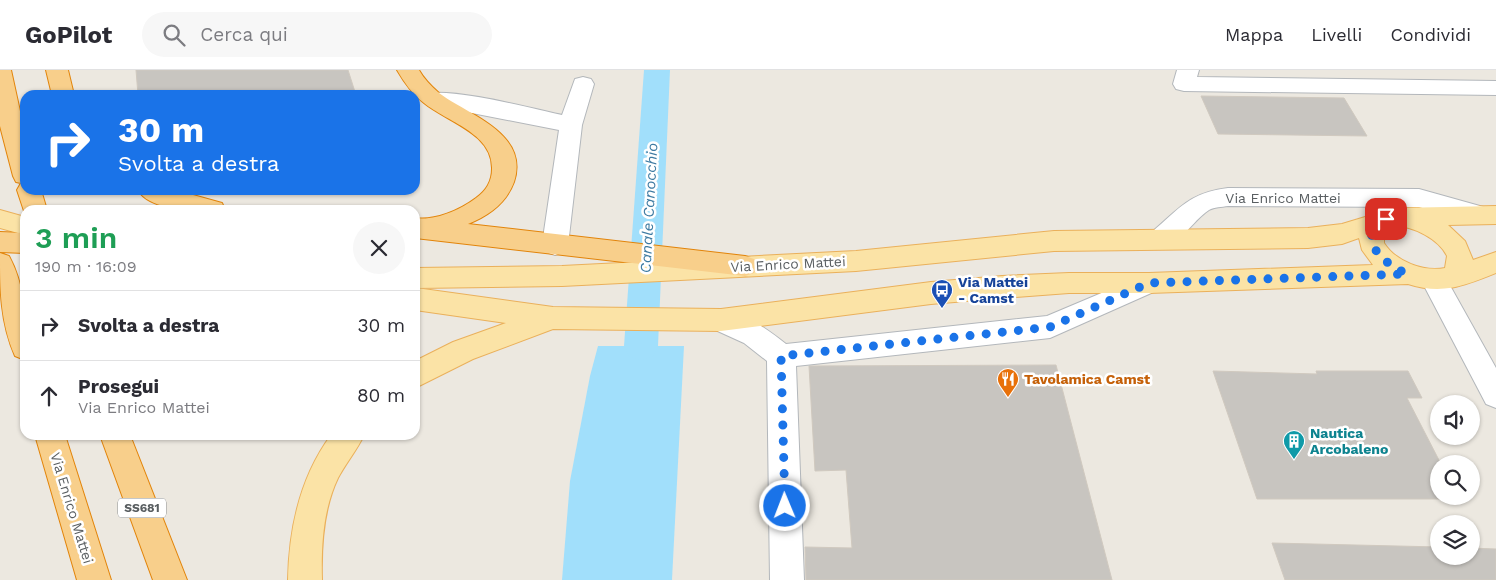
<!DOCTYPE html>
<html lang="it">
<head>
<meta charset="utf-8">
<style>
	body { margin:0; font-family:"Work Sans",sans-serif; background:#f7f7f7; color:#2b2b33; height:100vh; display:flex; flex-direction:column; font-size:19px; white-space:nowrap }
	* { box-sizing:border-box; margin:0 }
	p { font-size:16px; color:#7c7c81 }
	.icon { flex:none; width:28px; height:28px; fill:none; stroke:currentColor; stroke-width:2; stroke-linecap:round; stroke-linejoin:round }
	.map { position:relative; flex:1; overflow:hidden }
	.details { position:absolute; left:20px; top:135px; width:400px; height:235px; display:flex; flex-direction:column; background:#fff; border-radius:15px; box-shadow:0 1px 4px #0004 }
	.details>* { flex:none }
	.banner { position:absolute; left:20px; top:20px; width:400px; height:105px; border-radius:15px; box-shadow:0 1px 4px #0004; background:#1a73e8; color:#fff; overflow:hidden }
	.controls { position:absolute; left:1430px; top:325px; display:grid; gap:10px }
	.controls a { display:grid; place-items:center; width:50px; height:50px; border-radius:50%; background:#fff; box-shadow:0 1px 4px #0004; font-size:25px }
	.pin { position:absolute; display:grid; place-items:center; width:42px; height:42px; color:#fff; margin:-21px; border-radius:10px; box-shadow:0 2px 8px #0006 }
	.me { position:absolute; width:55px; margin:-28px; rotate:359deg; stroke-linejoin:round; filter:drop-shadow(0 0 4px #0008) }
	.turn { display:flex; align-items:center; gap:18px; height:105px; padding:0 15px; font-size:22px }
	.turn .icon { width:65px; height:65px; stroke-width:2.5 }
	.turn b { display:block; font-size:35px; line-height:42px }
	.round { display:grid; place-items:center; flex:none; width:52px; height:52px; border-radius:26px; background:#f7f7f7 }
	.overview { display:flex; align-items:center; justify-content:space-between; height:85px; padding:0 15px }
	h1 { font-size:30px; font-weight:600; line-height:38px; color:#1e9e55 }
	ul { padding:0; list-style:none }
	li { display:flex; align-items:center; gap:15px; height:70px; padding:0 15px; border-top:1px solid #e1e1e2 }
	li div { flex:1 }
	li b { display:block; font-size:19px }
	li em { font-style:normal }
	header { display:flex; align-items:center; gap:30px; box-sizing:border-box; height:70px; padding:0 25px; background:#fff; border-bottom:1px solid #e1e1e2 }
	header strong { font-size:24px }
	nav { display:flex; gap:28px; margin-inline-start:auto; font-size:18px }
	.search { width:350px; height:45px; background:#f7f7f7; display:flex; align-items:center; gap:12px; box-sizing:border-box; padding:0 18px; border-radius:28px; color:#7c7c81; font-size:19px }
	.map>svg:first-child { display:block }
	.water { fill:#a1dffb }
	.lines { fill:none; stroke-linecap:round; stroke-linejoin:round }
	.canal { fill:#a1dffb; fill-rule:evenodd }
	.building { fill:#c8c5c0; stroke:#d0c9bf }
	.minor-casing { stroke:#b3b7bb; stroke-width:2 }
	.major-casing { stroke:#eab05b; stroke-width:2 }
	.highway-casing { stroke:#e2840a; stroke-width:2 }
	.minor { fill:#fff; fill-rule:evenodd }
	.major { fill:#fbe3a6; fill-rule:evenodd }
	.highway { fill:#f8cf8b; fill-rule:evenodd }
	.route { stroke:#1a73e8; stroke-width:9; stroke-dasharray:0 16.2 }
	.labels { text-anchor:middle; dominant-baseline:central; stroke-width:5; stroke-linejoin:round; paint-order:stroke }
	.shield { fill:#fff; stroke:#8b8e90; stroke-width:1 }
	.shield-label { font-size:12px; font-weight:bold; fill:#595e61 }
	.street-label { font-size:14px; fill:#595e61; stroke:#fff }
	.transit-label { font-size:14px; font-weight:bold; fill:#164399; stroke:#fff; text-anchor:start }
	.food-label { font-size:14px; font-weight:bold; fill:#c56008; stroke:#fff; text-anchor:start }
	.culture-label { font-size:14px; font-weight:bold; fill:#0d838f; stroke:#fff; text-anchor:start }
	.water-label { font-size:15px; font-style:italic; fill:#3e7ba2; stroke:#fff }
</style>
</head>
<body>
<header>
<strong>GoPilot</strong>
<div class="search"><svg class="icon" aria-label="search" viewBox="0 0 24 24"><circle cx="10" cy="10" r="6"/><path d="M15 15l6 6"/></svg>Cerca qui</div>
<nav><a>Mappa</a><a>Livelli</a><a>Condividi</a></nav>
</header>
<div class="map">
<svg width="1496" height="510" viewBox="0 0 1496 510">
	<rect width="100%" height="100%" fill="#ece8e0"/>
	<!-- water -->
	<path class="water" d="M598 276H684L672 510H562L570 411 590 306Z"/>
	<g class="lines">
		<!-- canal -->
		<path class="canal" d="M644 0H670L658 276 653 286 641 290 629 286 624 276Z"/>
	</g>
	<!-- building -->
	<path class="building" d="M136 0H348L356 25H138Z
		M1201 26 1344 28 1367 66 1218 64Z
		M1056 295 1112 510H806L805 477 852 478 846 400 815 401 809 296Z
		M1213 301 1317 304 1316 301H1408L1422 328H1407L1441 394H1439V426H1458L1460 429H1257Z
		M1272 473 1439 477V486H1471V478L1496 479V510H1285Z"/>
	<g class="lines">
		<!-- minor casing -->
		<g class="minor-casing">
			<path id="minor" d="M1177 0H1199L1197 7 1496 11V25L1184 21 1176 19 1173 14Z
				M583 7 591 9 594 14 582 55 568 175 564 182 555 185 546 182 542 175 559 60 426 34 423 29 426 24C451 17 534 39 562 45L575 9Z
				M1228 118 1419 119 1487 138 1490 145 1487 152 1478 154 1419 137 1228 136C1222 137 1214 137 1209 140 1190 152 1176 184 1152 176L1148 169 1152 162C1180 138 1189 123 1228 118Z
				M1434 200 1443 203 1496 298V338L1486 334 1421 210 1425 203Z
				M1149 203 1158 206 1162 213 1158 220 1050 268 796 296 804 510H770L767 291 744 273 711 258 707 250 711 242C734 234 768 260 786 274L1047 246Z"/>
		</g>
		<!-- major casing -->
		<g class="major-casing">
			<path id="major" d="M1496 136V154L1448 155 1465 171 1473 190 1496 182V203C1464 216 1442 225 1408 214L1149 223H1069L1002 228 931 234 721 261 553 259 473 289 415 318V291L453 272 506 253 415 240V198L562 196 856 181 1054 161 1308 158 1342 154 1395 138ZM1395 156C1413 156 1439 169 1447 186L1445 198C1424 202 1396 192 1384 173V164L1387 159ZM1359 168 1362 180 1373 195 1149 203H1069L1002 206 931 212 721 239 553 237 416 218 562 216 856 201 1054 181 1308 178 1342 174Z
				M0 140 25 147V165L0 158Z
				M331 365H364C357 380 346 393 338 408 323 439 321 476 322 510H288C289 458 300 407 331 365Z"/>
		</g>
		<!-- highway casing -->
		<g class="highway-casing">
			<path id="highway" d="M0 0H11L25 64V120H41L47 140H25V144L17 120 21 113 16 112 13 106 0 56Z
				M46 0H68L74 25H52Z
				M397 0H419C424 9 431 16 439 23 468 45 530 63 514 112 506 134 488 146 468 154L745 186 754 189 758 196 754 203 745 206 415 168V148C435 151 460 140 476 128 486 121 492 111 492 99 493 63 447 52 424 33 412 24 404 12 397 0Z
				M138 120H175L222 133 225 140C202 140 151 143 138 120Z
				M0 162 25 163V183L0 182Z
				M0 183 9 186C27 219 25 253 25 290L15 286C0 252 0 219 0 183Z
				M35 365H65L111 510H77Z
				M100 365H130L187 510H153Z"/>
		</g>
		<!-- minor -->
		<use href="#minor" class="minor"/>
		<!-- major -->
		<use href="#major" class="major"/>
		<!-- highway -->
		<use href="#highway" class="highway"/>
	</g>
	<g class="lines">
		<!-- route -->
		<path class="route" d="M785 436 781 286 1050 257 1149 213 1407 204C1389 195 1366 181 1373 158L1386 149"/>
	</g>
	<!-- icons -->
	<defs>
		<g id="bus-pin" transform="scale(1.125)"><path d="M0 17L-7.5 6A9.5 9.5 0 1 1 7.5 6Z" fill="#1a4fb4" stroke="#fff"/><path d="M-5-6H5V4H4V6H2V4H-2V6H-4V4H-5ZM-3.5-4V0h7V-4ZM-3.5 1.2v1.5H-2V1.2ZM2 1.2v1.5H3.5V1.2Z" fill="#fff"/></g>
		<g id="restaurant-pin" transform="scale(1.125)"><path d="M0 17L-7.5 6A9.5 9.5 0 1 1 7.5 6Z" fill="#e8710a" stroke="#fff"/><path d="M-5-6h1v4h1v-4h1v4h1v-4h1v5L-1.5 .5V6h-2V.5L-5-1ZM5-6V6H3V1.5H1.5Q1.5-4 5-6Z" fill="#fff"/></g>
		<g id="building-pin" transform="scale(1.125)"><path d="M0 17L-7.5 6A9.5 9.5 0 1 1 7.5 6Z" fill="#0f9aa8" stroke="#fff"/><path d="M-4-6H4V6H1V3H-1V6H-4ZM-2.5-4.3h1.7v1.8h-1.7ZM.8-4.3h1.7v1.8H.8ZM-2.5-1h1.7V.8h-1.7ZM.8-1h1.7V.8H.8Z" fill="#fff"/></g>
	</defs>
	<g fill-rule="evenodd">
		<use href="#bus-pin" x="942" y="220"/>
		<use href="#restaurant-pin" x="1008" y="309"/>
		<use href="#building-pin" x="1294" y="371"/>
	</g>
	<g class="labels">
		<!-- shield labels -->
		<rect class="shield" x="118" y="428.5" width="48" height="19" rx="4"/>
		<g class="shield-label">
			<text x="142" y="438">SS681</text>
		</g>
		<!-- street labels -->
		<g class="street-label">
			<text x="1283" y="128">Via Enrico Mattei</text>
			<text transform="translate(788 194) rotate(-3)">Via Enrico Mattei</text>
			<text transform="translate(72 438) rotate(73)">Via Enrico Mattei</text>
		</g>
		<!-- transit labels -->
		<g class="transit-label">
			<text x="958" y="212">Via Mattei<tspan x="958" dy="16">- Camst</tspan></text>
		</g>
		<!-- food labels -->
		<g class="food-label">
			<text x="1024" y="309">Tavolamica Camst</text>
		</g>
		<!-- culture labels -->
		<g class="culture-label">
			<text x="1310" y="363">Nautica<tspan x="1310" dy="16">Arcobaleno</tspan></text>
		</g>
		<!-- water labels -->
		<g class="water-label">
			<text transform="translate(649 138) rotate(-87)">Canale Canocchio</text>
		</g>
	</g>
</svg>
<div class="controls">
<a><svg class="icon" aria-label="sound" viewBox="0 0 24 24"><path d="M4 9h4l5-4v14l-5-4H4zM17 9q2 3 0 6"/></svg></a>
<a><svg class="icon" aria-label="search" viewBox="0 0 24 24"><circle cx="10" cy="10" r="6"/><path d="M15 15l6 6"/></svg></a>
<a><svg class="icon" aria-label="layers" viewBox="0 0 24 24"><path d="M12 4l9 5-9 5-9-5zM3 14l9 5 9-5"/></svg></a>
</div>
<div class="pin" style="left:1386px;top:149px;background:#d93025"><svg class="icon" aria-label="arrive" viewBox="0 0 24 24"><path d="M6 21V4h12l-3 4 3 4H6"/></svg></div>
<svg class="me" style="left:785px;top:436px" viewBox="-20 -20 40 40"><circle r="17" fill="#1a73e8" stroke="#fff" stroke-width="3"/><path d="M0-11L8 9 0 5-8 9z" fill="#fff"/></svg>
<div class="banner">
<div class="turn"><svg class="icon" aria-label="right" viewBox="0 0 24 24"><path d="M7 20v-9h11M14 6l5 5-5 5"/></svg><div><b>30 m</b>Svolta a destra</div></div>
</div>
<section class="details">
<div class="overview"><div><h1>3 min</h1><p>190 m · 16:09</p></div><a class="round"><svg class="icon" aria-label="close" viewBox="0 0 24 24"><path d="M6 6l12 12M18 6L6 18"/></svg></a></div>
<ul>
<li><svg class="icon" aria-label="right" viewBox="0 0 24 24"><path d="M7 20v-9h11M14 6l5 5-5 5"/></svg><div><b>Svolta a destra</b></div><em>30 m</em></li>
<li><svg class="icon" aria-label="ahead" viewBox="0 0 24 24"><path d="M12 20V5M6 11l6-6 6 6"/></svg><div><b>Prosegui</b><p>Via Enrico Mattei</p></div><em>80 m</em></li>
</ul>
</section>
</div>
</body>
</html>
